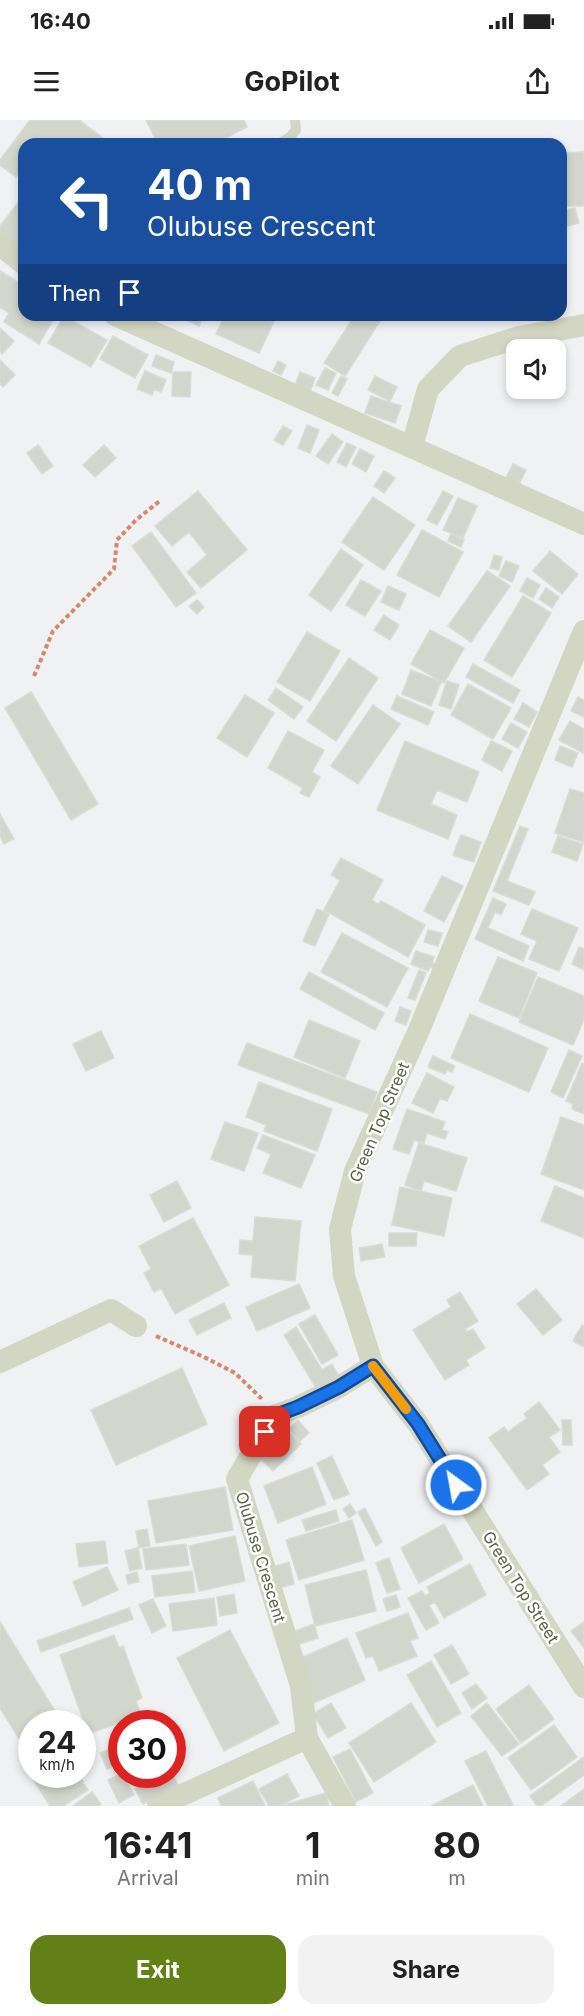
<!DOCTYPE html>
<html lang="en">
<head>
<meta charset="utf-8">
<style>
	body { margin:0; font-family:Inter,sans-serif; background:#f2f2f2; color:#222; height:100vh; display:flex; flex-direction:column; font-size:22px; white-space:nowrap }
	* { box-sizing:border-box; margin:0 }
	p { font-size:20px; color:#767676 }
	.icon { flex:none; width:33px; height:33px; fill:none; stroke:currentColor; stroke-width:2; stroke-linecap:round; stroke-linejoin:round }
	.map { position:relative; height:1686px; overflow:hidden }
	.drawer { display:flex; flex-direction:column; background:#fff; flex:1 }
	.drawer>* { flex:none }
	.hud { position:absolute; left:18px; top:18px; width:549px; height:183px; border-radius:18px; box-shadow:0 3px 9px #0003; background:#1a4fa0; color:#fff; overflow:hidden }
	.controls { position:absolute; left:506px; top:219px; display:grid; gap:12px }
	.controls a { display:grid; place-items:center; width:60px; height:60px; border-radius:12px; background:#fff; box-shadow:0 3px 9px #0003; font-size:30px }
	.speed { position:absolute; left:18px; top:1590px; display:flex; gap:12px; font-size:30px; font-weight:700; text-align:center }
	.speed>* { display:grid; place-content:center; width:78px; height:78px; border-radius:50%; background:#fff; box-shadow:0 3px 9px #0003; line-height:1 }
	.speed small { font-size:15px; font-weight:400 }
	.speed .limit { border:9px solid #d22; background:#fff; color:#111 }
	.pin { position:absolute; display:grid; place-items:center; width:51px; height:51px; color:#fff; margin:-26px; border-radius:12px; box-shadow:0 3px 9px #0006 }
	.me { position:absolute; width:66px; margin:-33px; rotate:328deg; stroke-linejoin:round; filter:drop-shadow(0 0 4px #0008) }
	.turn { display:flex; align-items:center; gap:21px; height:126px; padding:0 30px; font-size:27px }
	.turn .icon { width:78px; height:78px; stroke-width:2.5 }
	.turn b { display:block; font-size:42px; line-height:51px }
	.then { display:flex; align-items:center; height:57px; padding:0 30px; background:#0003; gap:12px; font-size:22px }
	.eta { display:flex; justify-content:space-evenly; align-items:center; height:102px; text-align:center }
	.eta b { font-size:36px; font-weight:700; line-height:42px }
	.primary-button { display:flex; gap:12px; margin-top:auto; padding:12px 30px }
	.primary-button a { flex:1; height:69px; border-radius:18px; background:#628016; color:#fff; font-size:24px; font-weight:700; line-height:69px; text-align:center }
	.primary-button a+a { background:#f2f2f2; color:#222 }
	.status { display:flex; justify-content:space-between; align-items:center; height:42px; padding:0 30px; background:#fff; direction:ltr }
	.status svg { height:16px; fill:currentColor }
	header { display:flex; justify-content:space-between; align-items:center; height:78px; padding:0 30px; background:#fff; font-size:27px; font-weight:700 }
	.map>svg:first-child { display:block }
	.building { fill:#d2d6cc; stroke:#d8dcd3; stroke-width:1.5 }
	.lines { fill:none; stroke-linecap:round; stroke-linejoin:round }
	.path { stroke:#d58770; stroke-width:4; stroke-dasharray:4.5 3; stroke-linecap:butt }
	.service { stroke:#d3d6c2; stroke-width:10 }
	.minor { stroke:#d3d6c2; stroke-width:22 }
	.route-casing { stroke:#114b97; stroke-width:15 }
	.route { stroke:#1a73e8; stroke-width:10 }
	.slow { stroke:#f59e0b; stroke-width:10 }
	.labels { text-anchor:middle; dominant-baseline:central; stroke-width:5; stroke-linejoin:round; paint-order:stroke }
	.street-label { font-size:16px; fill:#5a6046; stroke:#fff }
</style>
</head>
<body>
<div class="status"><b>16:40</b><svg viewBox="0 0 49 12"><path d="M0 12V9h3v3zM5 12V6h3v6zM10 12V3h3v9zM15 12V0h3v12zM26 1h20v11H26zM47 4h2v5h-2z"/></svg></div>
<header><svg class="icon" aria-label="menu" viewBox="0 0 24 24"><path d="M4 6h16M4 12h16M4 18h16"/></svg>GoPilot<svg class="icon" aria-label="share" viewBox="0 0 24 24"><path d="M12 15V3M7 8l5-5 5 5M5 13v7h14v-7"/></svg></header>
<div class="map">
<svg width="584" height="1686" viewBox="0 0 584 1686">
	<rect width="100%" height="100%" fill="#f0f1f3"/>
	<!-- building -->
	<path class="building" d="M30 0H79L111 24H24V47L16 57 0 45V40Z
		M146 0H244L247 7 214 24H158Z
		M584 32V86H565L564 33Z
		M24 75V138L0 120V106Z
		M575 88 579 103 567 106 563 91Z
		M0 151 24 166V195H56L39 224 4 202 9 193 0 187Z
		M176 195H204L199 206Z
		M225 195H277L259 233 216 214Z
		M355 195H378L382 198 345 256 324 243Z
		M64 196 107 220 91 247 48 223Z
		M0 208 14 221 2 234 0 231Z
		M113 216 148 235 135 258 100 239Z
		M156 235 174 242 171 253 152 246Z
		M0 240 15 255 3 267 0 264Z
		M278 241 286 245 281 255 273 251Z
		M325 248 336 253 328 270 316 265Z
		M145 251 166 260 161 272 154 269 152 275 137 269Z
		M173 252H191L190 277 172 276Z
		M300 252 315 258 310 272 295 266Z
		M341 256 347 259 338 276 332 273Z
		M375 256 397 267 390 281 368 270Z
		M371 276 401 286 395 303 365 293Z
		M307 305 319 310 310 333 298 328Z
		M283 306 292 311 283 325 274 320Z
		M332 314 343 322 328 344 316 336Z
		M347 323 356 327 346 347 337 342Z
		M38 325 53 346 42 354 27 333Z
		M104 325 116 338 95 357 83 345Z
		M360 329 374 336 366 352 352 344Z
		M513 344 526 350 519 364 506 358Z
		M384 351 395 358 384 373 374 366Z
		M198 371 247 430 201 468 187 452 207 435 189 412 172 426 155 406Z
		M443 371 453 376 437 405 427 400Z
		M373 377 415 405 384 450 342 422Z
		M458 378 477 386 463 418 443 410Z
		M422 410 463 432 439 477 397 455Z
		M151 412 196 473 176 487 132 426Z
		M451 414 464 420 461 427 448 421Z
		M341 429 363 445 331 491 309 475Z
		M550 431 578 454 562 474 533 451Z
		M494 435 502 437 499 450 490 448Z
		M506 441 519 446 512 462 499 456Z
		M487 451 510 466 471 522 448 506Z
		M527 458 540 465 533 478 520 471Z
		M361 460 381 471 365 496 346 485Z
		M388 466 406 474 399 490 381 482Z
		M546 468 559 477 552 488 539 479Z
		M523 476 551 493 512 557 484 540Z
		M197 480 204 487 197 494 189 486Z
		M384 495 399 505 390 520 374 510Z
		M430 510 464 528 444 563 411 544Z
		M307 512 340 531 310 581 277 562Z
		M349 538 378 558 336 621 307 601Z
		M473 544 520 570 513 583 466 557Z
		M411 550 441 562 431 586 402 574Z
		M447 561 459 565 451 589 439 585Z
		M468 564 511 588 493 619 451 595Z
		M276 568 303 587 294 599 268 580Z
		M31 572 98 684 71 700 5 588Z
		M245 575 274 593 247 637 217 618Z
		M397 576 434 592 428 605 391 589Z
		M578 577 584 580V597L571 591Z
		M523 583 537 592 529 607 514 599Z
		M373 585 400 604 358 664 331 646Z
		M570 601 584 609 583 633 559 620Z
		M511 603 527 612 518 628 502 619Z
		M288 611 324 630 312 652 320 657 309 677 300 673 303 668 268 648Z
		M405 621 479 652 467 682 437 670 431 684 457 695 448 719 377 690Z
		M491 621 512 631 502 651 482 640Z
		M560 626 578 633 572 647 555 640Z
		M570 669 584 673V722L555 713Z
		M0 694 14 719 4 724 0 716Z
		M520 706 528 709 507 761 535 772 529 785 493 771Z
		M461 715 481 722 474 742 453 735Z
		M558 716 583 724 577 741 552 732Z
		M341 738 383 760 372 780 378 784 381 781 425 805 408 837 324 790 340 760 331 755Z
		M442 756 463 766 444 802 424 791Z
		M493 778 506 784 501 795 495 792 488 808 529 826 523 841 475 819Z
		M317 789 329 794 315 826 303 821Z
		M532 789 578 808 559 851 529 839 537 821 521 814Z
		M428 810 442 813 438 826 424 822Z
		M342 813 408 848 387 887 321 852Z
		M579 827 584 829V850L572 844Z
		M416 831 434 837 432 843 438 845 436 849 430 847 428 851 411 844Z
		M498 837 537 853 519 898 479 881Z
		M419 850 426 853 415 880 408 878Z
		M309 852 384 893 375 910 300 869Z
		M538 857 584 876V899L573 925 519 902Z
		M400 887 411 891 406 905 395 901Z
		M470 894 548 928 529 972 451 938Z
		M309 900 360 921 345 958 294 937Z
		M101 911 114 938 86 951 73 924Z
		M247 923 377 972 369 994 238 945Z
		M569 930 582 936 563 978 551 972Z
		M433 936 455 946 452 952 447 950 445 954 428 947Z
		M582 943 584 944V994L572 989 573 984 566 981Z
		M427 953 454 967 447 981 440 978 433 993 412 983Z
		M259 962 332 989 317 1031 264 1011 266 1005 246 997Z
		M407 989 445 1002 442 1010 448 1012 445 1019 427 1013 424 1023 414 1020 409 1034 393 1029Z
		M561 997 584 1005V1070L541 1054Z
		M225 1002 258 1013 244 1051 211 1039Z
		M263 1015 315 1035 301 1068 263 1053 271 1034 257 1028Z
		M419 1023 467 1038 456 1071 424 1061 421 1071 405 1065Z
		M177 1061 191 1088 164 1102 150 1075Z
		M555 1066 584 1078V1118L541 1101Z
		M400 1067 452 1078 444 1116 392 1105Z
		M255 1097 301 1101 295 1161 251 1157 253 1135 239 1134 240 1120 253 1121Z
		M193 1098 229 1165 175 1194 161 1168 154 1172 144 1153 151 1149 139 1126Z
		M389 1113H417L416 1126H389Z
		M382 1124 385 1137 361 1141 359 1128Z
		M299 1164 310 1188 257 1211 246 1187Z
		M536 1169 562 1200 543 1215 517 1184Z
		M460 1172 478 1201 465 1209 467 1212 473 1209 485 1228 466 1240 469 1245 445 1260 413 1210 451 1187 447 1180Z
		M224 1183 231 1198 197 1215 189 1200Z
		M315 1195 338 1235 322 1244 299 1204Z
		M582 1205 584 1206V1227L573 1221Z
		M296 1207 322 1250 332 1244 338 1255 316 1268 284 1215Z
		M182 1248 207 1304 116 1345 91 1290Z
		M539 1282 560 1310 549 1317 560 1332 542 1345 549 1354 527 1370 489 1318 504 1307 508 1312 527 1298 524 1294Z
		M298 1300 309 1313 300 1321 289 1309Z
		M562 1300H571L572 1325H563Z
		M287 1310 301 1324 273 1351 259 1337Z
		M332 1336 349 1374 334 1380 317 1343Z
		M312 1347 326 1384 278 1403 264 1366Z
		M225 1367 233 1410 156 1423 148 1381Z
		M350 1384 356 1393 349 1398 343 1389Z
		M365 1388 382 1422 376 1426 358 1392Z
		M336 1390 339 1401 306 1411 302 1400Z
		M352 1400 364 1440 299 1460 286 1420Z
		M444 1404 463 1439 419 1463 401 1428Z
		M147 1409 150 1426 139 1428 136 1411Z
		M235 1416 245 1461 199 1471 189 1426Z
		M105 1421 108 1443 79 1447 76 1424Z
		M186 1424 189 1445 146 1450 143 1429Z
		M138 1428 142 1448 130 1451 125 1431Z
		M389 1438 400 1469 387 1473 376 1443Z
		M289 1442 294 1464 278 1468 273 1447Z
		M470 1444 486 1475 444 1498 435 1482 429 1485 439 1503 426 1510 408 1478 422 1471 425 1476 430 1473 427 1467Z
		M107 1447 118 1470 83 1486 73 1462Z
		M366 1450 376 1491 315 1506 305 1465Z
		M192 1451 195 1472 155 1477 152 1456Z
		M137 1452 139 1462 128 1464 126 1455Z
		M234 1474 237 1493 220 1496 217 1477Z
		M396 1475 400 1487 387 1491 383 1479Z
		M214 1478 217 1505 173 1511 169 1484Z
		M153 1479 166 1506 152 1513 139 1485Z
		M129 1488 133 1499 41 1532 37 1521Z
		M408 1493 418 1518 410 1521 417 1536 379 1551 373 1536 366 1538 356 1513Z
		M0 1502 61 1601 58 1604H32V1620L23 1625 0 1588Z
		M584 1502V1528L571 1511Z
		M314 1504 318 1518 297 1525 293 1512Z
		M230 1510 279 1603 224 1631 177 1538Z
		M114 1515 119 1528 123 1526 142 1578 136 1581 141 1595 88 1614 60 1535Z
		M347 1518 365 1560 314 1583 296 1540Z
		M452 1525 469 1554 451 1564 434 1535Z
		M431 1541 461 1593 437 1607 407 1555Z
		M476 1564 487 1578 472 1589 462 1573Z
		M529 1565 554 1599 521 1623 496 1589Z
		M331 1583 346 1608 328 1618 313 1594Z
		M411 1583 436 1622 374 1662 349 1623Z
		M487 1583 519 1624 502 1636 471 1596Z
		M554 1605 577 1637 531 1670 508 1638Z
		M122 1624V1643L107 1649 100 1633Z
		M350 1629 373 1673 356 1682 333 1637Z
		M486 1631 513 1685 511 1686H488L465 1641Z
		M584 1637V1655L541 1686H537L530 1676Z
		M122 1653 134 1675 119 1683 108 1660Z
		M44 1654H78L88 1670 63 1686H50L34 1661Z
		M162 1654H172L178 1665 143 1684 135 1669Z
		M287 1654 299 1676 279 1686H269L259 1669Z
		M253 1661 265 1686H221L218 1678Z
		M473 1665 483 1686H431Z
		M584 1669V1686H561Z
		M92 1672 101 1684 99 1686H73Z
		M326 1673 329 1686H280Z"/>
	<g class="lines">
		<!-- path -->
		<path class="path" d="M34 556 53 511 114 449 117 420 136 400 161 380
			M156 1216 204 1237 235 1253 262 1279"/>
		<!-- service -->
		<path class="service" d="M278 24 290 17 296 10 295 0"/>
		<!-- minor -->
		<path class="minor" d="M0 125 24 144
			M115 195 584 404
			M412 327 428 269 460 236 519 217 584 205
			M584 511 419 910 355 1051 340 1109 344 1156 373 1246 418 1304 584 1567
			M0 1242 111 1190 136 1206
			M158 1686 307 1618
			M345 1686 307 1618 301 1566 237 1359 274 1296 298 1287 339 1267 373 1246"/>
	</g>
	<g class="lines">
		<!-- route casing -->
		<g class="route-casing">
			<path id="route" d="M265 1312 274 1296 298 1287 339 1267 373 1246 418 1304 456 1365"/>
		</g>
		<!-- route -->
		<use href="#route" class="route"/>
		<!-- slow -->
		<path class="slow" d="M373 1246 406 1289"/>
	</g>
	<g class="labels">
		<!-- street labels -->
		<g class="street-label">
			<text transform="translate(379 1002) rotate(-67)">Green Top Street</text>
			<text transform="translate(261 1437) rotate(73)">Olubuse Crescent</text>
			<text transform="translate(521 1467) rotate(58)">Green Top Street</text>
		</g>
	</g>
</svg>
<div class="controls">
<a><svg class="icon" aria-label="sound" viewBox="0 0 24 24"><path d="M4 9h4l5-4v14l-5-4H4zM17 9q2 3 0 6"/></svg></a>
</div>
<div class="speed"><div>24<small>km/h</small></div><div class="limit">30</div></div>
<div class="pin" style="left:265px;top:1312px;background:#d93025"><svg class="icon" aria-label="arrive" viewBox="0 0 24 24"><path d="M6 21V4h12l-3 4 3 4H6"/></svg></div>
<svg class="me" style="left:456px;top:1365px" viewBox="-20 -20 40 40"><circle r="17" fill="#1a73e8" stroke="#fff" stroke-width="3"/><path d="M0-11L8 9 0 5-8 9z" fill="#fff"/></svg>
<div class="hud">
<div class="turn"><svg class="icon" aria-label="left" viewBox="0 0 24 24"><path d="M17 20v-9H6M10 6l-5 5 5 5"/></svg><div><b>40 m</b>Olubuse Crescent</div></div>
<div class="then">Then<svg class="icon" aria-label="arrive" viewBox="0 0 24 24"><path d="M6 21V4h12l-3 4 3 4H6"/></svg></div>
</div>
</div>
<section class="drawer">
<div class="eta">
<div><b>16:41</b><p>Arrival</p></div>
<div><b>1</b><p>min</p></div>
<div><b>80</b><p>m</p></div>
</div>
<div class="primary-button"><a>Exit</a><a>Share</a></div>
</section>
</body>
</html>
